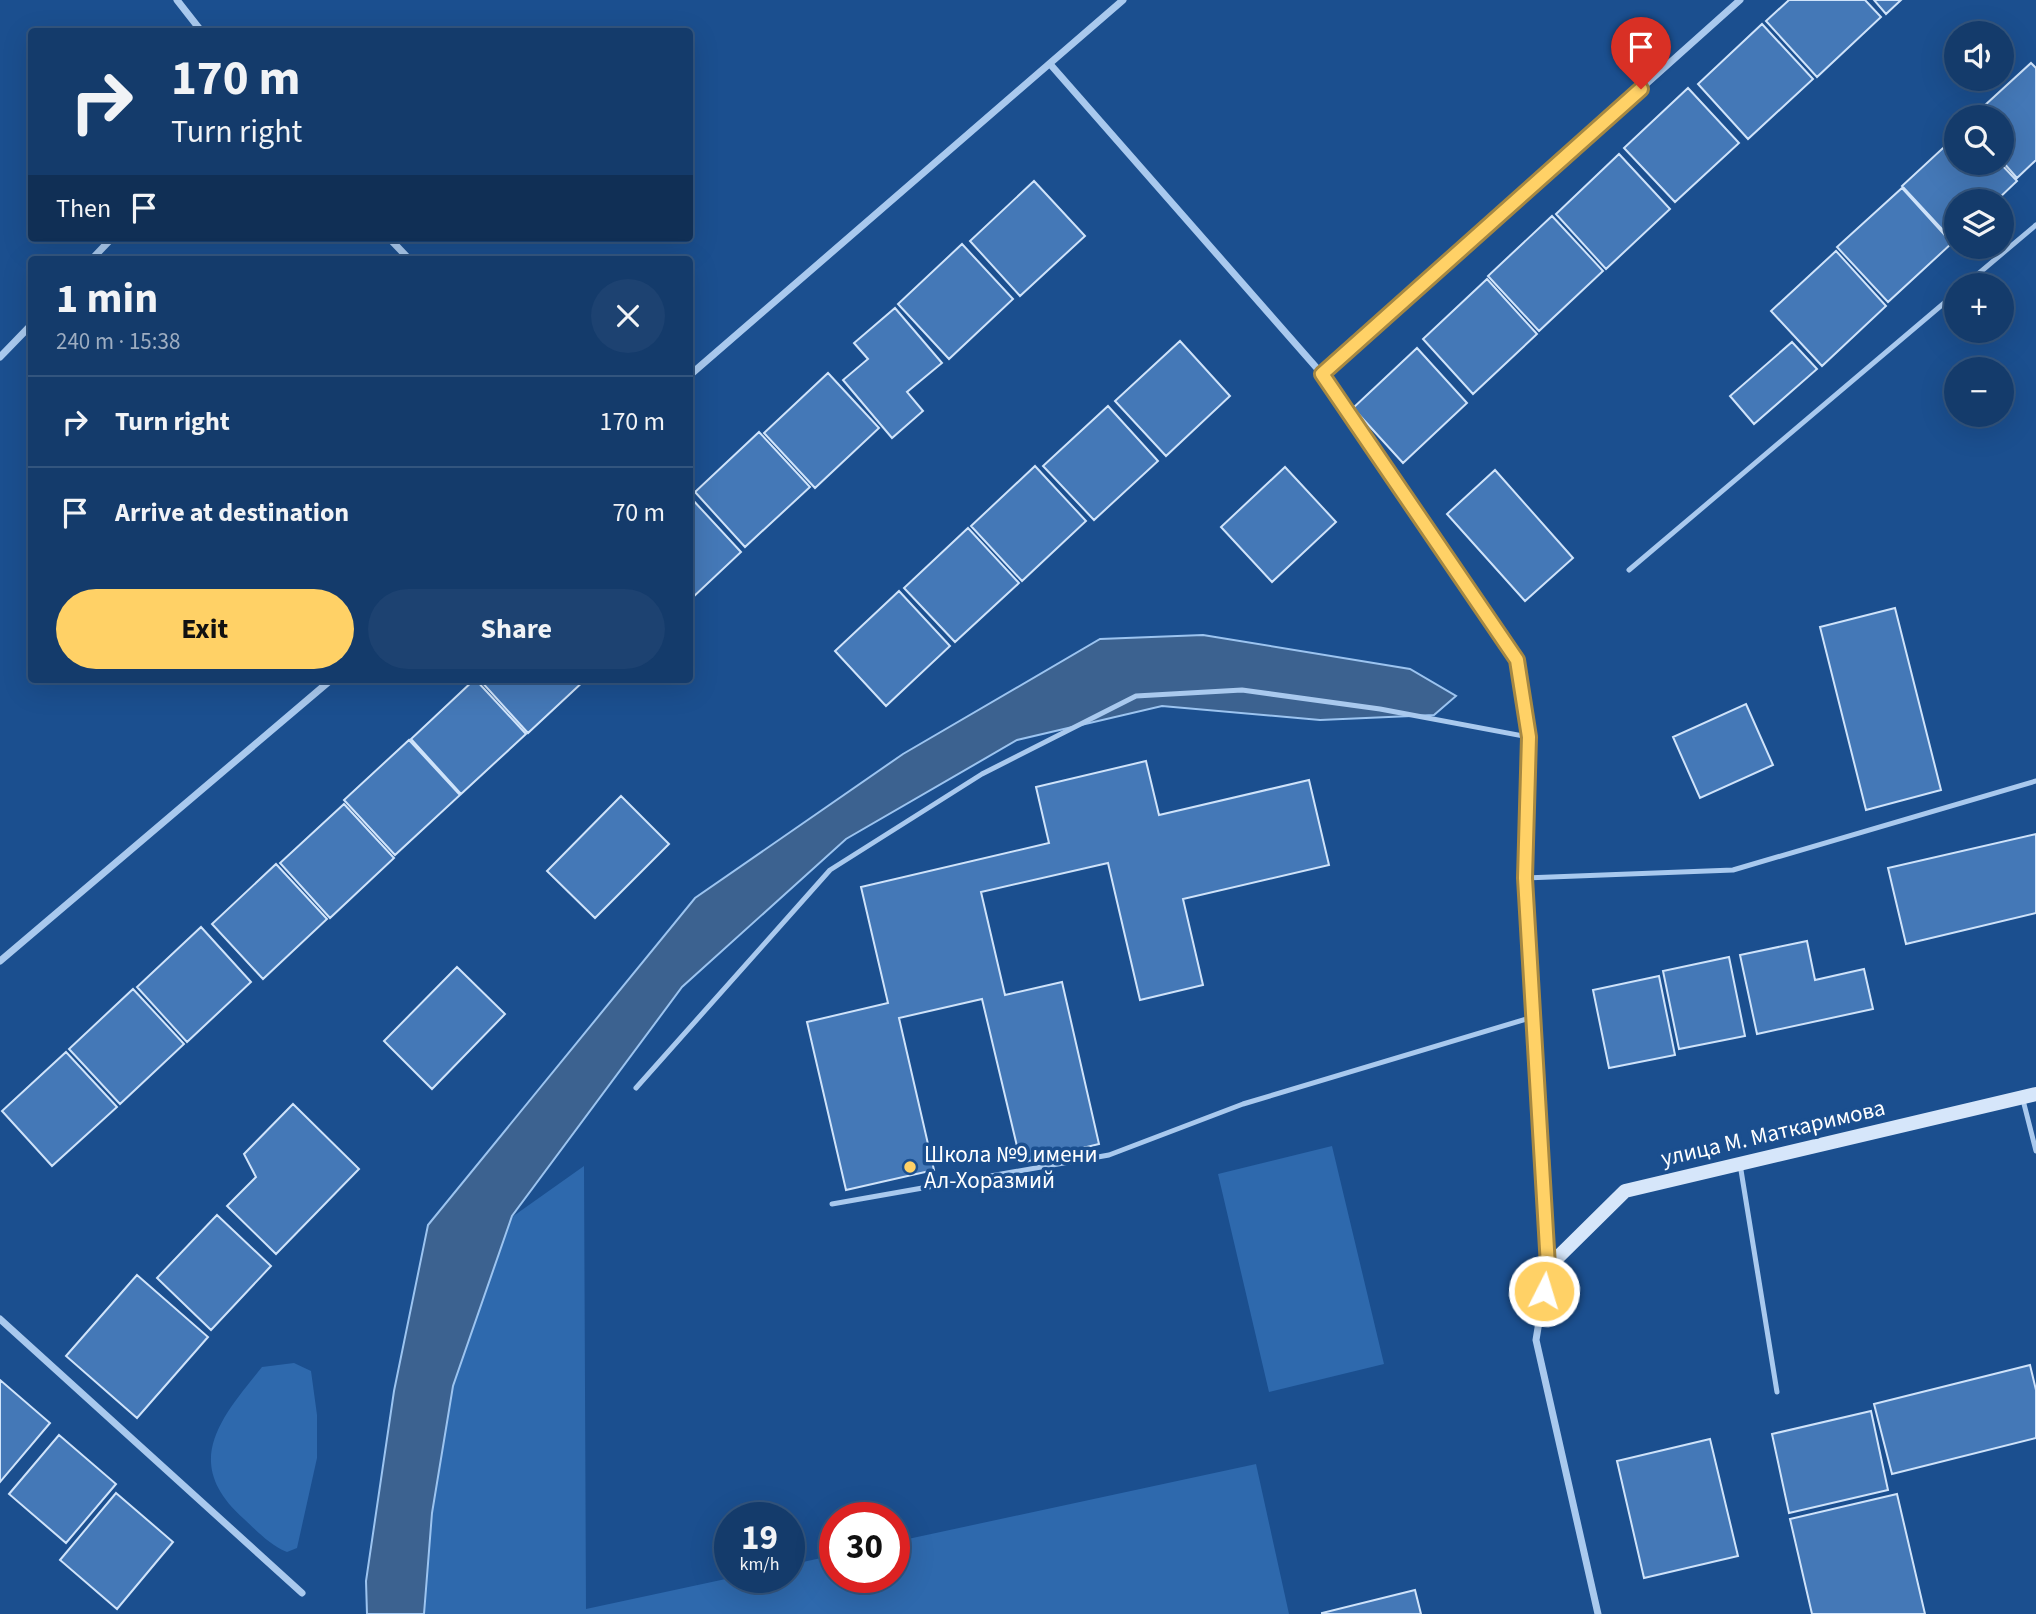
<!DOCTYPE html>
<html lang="en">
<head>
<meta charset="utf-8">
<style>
	body { margin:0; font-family:"Source Sans 3",sans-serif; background:#1d4271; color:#f1f3f6; height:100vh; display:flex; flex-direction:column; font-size:26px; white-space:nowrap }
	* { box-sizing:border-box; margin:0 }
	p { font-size:23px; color:#9dadc1 }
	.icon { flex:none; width:38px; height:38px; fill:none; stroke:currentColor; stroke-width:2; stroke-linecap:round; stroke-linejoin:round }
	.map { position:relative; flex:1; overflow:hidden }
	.sheet { position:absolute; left:28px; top:256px; width:665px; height:427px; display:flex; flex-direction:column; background:#143b6b; border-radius:7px; box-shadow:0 7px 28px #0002,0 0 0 2px #33557e }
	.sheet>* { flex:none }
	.top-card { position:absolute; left:28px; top:28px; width:665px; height:214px; border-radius:7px; box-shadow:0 7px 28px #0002,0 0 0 2px #33557e; background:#143b6b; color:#f1f3f6; overflow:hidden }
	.buttons { position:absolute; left:1944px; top:21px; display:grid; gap:14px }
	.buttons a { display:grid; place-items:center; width:70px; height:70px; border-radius:50%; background:#143b6b; box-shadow:0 7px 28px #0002,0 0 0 2px #33557e; font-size:35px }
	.speed { position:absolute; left:714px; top:1502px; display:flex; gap:14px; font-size:35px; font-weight:700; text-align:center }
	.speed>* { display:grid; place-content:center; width:91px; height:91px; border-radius:50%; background:#143b6b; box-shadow:0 7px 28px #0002,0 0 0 2px #33557e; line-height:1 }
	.speed small { font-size:18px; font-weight:400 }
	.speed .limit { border:10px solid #d22; background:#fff; color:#111 }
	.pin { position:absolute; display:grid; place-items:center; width:60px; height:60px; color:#fff; margin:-72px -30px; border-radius:50% 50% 50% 0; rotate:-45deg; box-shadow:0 0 7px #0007 }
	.pin .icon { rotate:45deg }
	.me { position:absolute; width:77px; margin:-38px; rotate:5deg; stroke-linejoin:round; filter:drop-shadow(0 0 5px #0008) }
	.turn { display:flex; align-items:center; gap:24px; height:147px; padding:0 28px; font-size:32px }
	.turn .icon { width:91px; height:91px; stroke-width:2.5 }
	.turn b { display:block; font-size:49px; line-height:60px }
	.then { display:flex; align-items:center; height:66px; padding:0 28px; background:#0003; gap:14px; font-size:26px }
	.round { display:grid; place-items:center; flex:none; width:74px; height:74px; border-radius:37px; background:#1d4271 }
	.overview { display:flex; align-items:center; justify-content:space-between; height:119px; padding:0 28px }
	h1 { font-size:42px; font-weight:700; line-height:52px }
	.action { display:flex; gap:14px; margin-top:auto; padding:14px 28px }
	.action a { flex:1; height:80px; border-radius:42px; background:#ffd166; color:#111; font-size:28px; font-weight:700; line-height:80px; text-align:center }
	.action a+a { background:#1d4271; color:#f1f3f6 }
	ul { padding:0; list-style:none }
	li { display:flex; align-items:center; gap:21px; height:91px; padding:0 28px; border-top:2px solid #33557e }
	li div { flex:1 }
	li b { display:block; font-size:26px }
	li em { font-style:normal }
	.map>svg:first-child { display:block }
	.green { fill:#2e69ad }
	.water { fill:#3c6290; stroke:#9cc4f0; stroke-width:2 }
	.building { fill:#4478b7; stroke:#cfe3fa; stroke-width:2 }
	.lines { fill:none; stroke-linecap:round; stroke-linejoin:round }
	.lane { stroke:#a9c9ee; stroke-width:5 }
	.street { stroke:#a9c9ee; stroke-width:7 }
	.secondary { stroke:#d6e6fa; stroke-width:14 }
	.route-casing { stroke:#a68842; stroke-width:18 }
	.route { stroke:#ffd166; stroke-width:12 }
	.poi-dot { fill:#ffd166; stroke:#1b4f8f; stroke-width:2.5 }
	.labels { text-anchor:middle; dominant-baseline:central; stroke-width:7; stroke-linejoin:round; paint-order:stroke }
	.street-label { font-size:23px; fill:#fff; stroke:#1b4f8f }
	.poi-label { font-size:23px; fill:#fff; stroke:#1b4f8f; text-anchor:start }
</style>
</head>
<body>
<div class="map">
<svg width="2036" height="1614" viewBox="0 0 2036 1614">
	<rect width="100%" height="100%" fill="#1b4f8f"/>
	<!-- green -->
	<path class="green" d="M1332 1146 1384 1364 1269 1392 1218 1174Z
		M584 1166 586 1609 735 1577H789V1565L835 1555V1577H894V1542L1256 1464 1289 1614H424L432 1513 453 1386 512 1217Z
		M294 1363 311 1371 317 1415V1458L297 1548 287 1552C270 1545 257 1531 244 1519 181 1463 220 1419 262 1367Z"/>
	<!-- water -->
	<path class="water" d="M1203 635 1410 669 1456 696 1434 715 1320 720 1162 706 1017 740 846 839 682 987 512 1216 453 1386 432 1513 424 1614H367L366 1581 394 1391 428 1225 695 898 903 754 1100 639Z"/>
	<!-- building -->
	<path class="building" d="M1789 0H1865L1881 17 1817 77 1766 21Z
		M1874 0H1901L1886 14Z
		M1762 24 1813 79 1748 139 1698 84Z
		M2031 63 2036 68V160L2017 178 2002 161V117H1972Z
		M1688 88 1739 143 1675 202 1624 148Z
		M1956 136V163H2000L2017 181 1996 201H1956V238L1953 241 1902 186Z
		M1619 154 1670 209 1606 269 1556 214Z
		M1034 181 1085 236 1020 296 970 241Z
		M1902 188 1952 243 1888 302 1837 247Z
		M1552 216 1603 271 1539 331 1488 276Z
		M962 244 1013 299 949 359 898 304Z
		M1836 251 1886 306 1822 366 1771 311Z
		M1487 279 1537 334 1473 394 1423 339Z
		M895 308 942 363 907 392 923 411 892 438 843 380 868 359 854 343Z
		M1180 341 1230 396 1166 456 1115 401Z
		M1792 342 1817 369 1754 424 1730 396Z
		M1417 348 1467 403 1403 463 1353 408Z
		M828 373 879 428 815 488 764 433Z
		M1108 406 1158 461 1094 520 1043 466Z
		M759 432 810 487 745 547 695 492Z
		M1035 466 1086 521 1022 581 971 526Z
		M1285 467 1336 522 1272 582 1221 527Z
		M1495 470 1573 558 1525 601 1447 514Z
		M691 498 741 552 690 600V499Z
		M968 528 1019 583 955 642 904 588Z
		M899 591 950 646 886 706 835 651Z
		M1895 608 1941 790 1866 810 1820 627Z
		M475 679 526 734 461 794 411 739Z
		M479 679H586L528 733Z
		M1746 704 1773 765 1700 798 1673 737Z
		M409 740 460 795 395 855 344 800Z
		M1146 761 1159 815 1309 780 1329 865 1183 899 1203 985 1140 1000 1108 863 981 892 1005 995 1062 982 1099 1144 1021 1163 982 999 899 1018 934 1170 846 1190 807 1022 888 1003 861 887 1049 843 1036 787Z
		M621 796 669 844 595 918 547 871Z
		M344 804 394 858 330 918 280 863Z
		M2036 834V913L1906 944 1888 868Z
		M276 864 327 919 263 979 212 924Z
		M201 927 251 982 187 1042 137 987Z
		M1807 941 1815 980 1864 969 1873 1009 1757 1034 1740 955Z
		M1729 957 1745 1036 1679 1049 1663 971Z
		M457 967 505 1014 432 1089 384 1041Z
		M1659 976 1675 1055 1609 1068 1593 990Z
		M133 989 184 1044 120 1104 69 1049Z
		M66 1052 117 1107 52 1166 2 1111Z
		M293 1104 359 1169 276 1254 227 1206 256 1177 244 1154Z
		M217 1215 271 1266 211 1330 157 1278Z
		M137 1275 208 1337 137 1418 66 1356Z
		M2030 1365 2036 1390V1438L1892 1474 1874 1404Z
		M0 1380 50 1423 0 1482Z
		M1871 1411 1888 1490 1789 1513 1772 1434Z
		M59 1435 116 1484 66 1543 9 1494Z
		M1710 1439 1738 1556 1644 1578 1617 1461Z
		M116 1493 173 1542 117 1609 60 1560Z
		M1897 1494 1925 1614H1812L1790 1519Z
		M1415 1590 1421 1614H1322V1613Z"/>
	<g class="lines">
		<!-- lane -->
		<path class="lane" d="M1965 285 2036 225
			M1629 570 1956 293
			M1525 878 1733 870 2036 781
			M636 1088 830 870 982 774 1136 696 1242 690 1380 709 1529 737
			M2023 1100 2036 1151
			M1740 1164 1777 1392
			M832 1204 1109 1155 1243 1104 1533 1017"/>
		<!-- street -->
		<path class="street" d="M177 0 202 32
			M1050 64 1322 374 1517 660 1529 737 1525 878 1548 1267 1536 1340 1598 1614
			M389 238 409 259
			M92 259 112 238
			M0 357 32 324
			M1322 374 1740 0
			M690 375 1123 0
			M0 961 332 679
			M0 1319 302 1593"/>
		<!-- secondary -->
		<path class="secondary" d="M1548 1267 1625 1191 2036 1094"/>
	</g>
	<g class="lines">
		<!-- route casing -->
		<g class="route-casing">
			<path id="route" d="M1544 1291 1548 1266 1525 878 1529 737 1517 660 1322 374 1641 89"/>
		</g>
		<!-- route -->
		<use href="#route" class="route"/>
	</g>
	<!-- markers -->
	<circle class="poi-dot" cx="910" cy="1167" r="7"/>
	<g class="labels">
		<!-- street labels -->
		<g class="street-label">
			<text transform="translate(1773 1133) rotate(-13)">улица М. Маткаримова</text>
		</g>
		<!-- poi labels -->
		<g class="poi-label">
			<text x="924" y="1154">Школа №9 имени<tspan x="924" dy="26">Ал-Хоразмий</tspan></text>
		</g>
	</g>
</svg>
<div class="buttons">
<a><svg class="icon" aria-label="sound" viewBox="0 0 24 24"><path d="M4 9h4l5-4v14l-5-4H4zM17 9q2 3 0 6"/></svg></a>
<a><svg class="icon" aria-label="search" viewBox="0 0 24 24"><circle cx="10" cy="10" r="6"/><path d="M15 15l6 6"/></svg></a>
<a><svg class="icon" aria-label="layers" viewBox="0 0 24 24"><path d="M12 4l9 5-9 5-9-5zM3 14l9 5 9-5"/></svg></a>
<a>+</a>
<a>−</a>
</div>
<div class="speed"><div>19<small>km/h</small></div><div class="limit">30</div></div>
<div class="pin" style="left:1641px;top:89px;background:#d93025"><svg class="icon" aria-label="arrive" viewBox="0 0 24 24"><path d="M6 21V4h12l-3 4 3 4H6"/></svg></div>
<svg class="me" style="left:1544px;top:1291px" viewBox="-20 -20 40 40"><circle r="17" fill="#ffd166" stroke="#fff" stroke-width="3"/><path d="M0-11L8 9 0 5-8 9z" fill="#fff"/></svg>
<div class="top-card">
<div class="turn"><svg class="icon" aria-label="right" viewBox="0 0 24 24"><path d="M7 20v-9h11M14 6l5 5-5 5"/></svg><div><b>170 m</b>Turn right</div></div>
<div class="then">Then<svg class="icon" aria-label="arrive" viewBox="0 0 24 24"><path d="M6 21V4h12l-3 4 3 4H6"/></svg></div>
</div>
<section class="sheet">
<div class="overview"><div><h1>1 min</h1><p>240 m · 15:38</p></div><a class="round"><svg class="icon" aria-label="close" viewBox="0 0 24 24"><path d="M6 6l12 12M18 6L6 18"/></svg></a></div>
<ul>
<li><svg class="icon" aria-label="right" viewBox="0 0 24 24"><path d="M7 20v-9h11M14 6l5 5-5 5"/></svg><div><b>Turn right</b></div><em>170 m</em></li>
<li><svg class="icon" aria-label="arrive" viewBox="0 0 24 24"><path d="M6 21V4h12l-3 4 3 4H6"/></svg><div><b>Arrive at destination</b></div><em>70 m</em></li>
</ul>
<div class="action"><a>Exit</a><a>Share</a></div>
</section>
</div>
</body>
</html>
